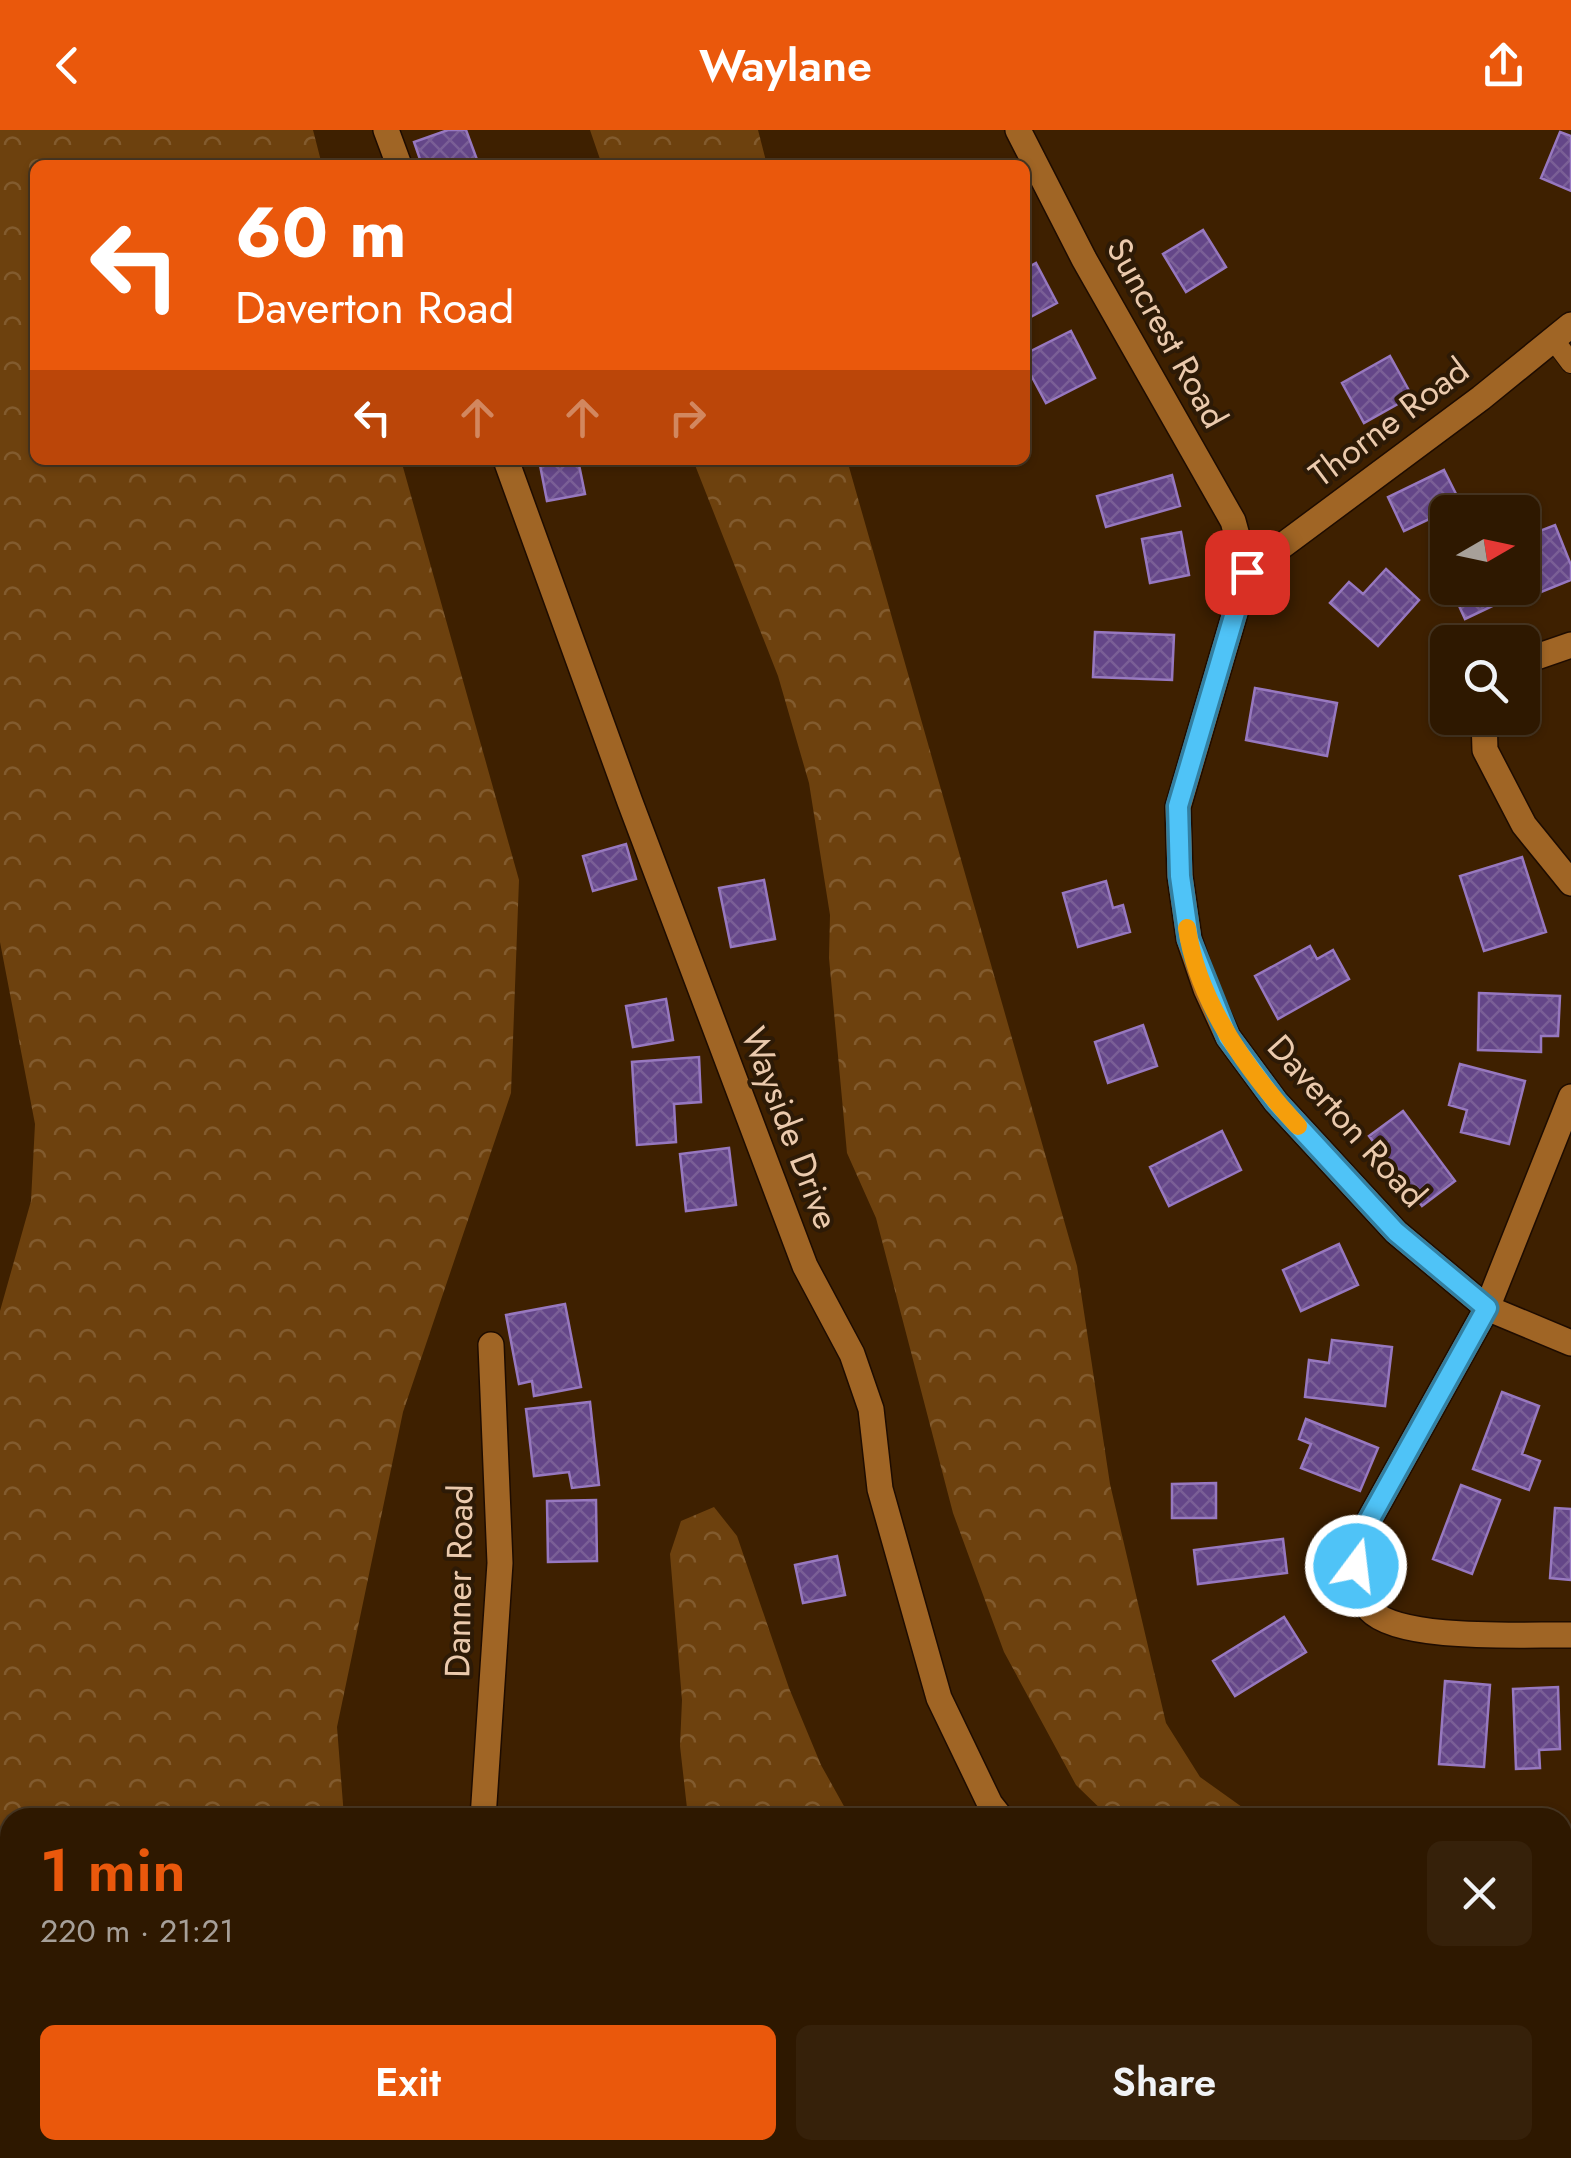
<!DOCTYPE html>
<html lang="en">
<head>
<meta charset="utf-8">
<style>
	body { margin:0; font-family:Jost,sans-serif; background:#36210a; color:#f1f3f6; height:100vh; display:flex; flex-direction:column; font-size:38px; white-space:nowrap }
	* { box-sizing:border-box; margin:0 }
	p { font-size:32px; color:#a7a099 }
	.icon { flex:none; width:55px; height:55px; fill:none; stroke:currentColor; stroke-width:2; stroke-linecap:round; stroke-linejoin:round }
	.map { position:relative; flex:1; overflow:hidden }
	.sheet { position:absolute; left:0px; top:1678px; width:1572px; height:352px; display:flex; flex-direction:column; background:#2e1800; border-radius:30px 30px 0 0; box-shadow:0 2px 8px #0004,0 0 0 2px #493722 }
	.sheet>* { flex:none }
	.hud { position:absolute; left:30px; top:30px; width:1000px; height:305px; border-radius:15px; box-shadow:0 2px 8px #0004,0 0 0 2px #493722; background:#ea580c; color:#fff; overflow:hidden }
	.needle { width:65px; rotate:81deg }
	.controls { position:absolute; left:1430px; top:365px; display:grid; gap:20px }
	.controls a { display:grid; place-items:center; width:110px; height:110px; border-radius:15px; background:#2e1800; box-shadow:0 2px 8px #0004,0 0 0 2px #493722; font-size:50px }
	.pin { position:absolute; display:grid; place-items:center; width:85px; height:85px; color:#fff; margin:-42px; border-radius:20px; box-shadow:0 5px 15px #0006 }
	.me { position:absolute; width:110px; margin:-55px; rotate:15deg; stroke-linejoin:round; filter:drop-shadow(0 0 8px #0008) }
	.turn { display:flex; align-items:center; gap:35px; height:210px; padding:0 40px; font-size:45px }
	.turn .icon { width:130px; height:130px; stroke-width:2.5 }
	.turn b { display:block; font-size:70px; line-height:85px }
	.lanes { display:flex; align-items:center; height:95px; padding:0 40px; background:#0003; justify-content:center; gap:50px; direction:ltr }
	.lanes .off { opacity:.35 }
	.round { display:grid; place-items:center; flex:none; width:105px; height:105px; border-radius:15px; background:#36210a }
	.overview { display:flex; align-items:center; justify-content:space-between; height:170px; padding:0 40px }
	h1 { font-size:60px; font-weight:600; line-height:75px; color:#ea580c }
	.button { display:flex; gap:20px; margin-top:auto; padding:20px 40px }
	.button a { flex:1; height:115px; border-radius:15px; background:#ea580c; color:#fff; font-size:40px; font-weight:600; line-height:115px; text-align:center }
	.button a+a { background:#36210a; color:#f1f3f6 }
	header { display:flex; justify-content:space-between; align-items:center; height:130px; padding:0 40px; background:#ea580c; color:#fff; font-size:45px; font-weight:600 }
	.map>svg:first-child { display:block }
	.forest { fill:url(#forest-crowns) }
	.building { fill:url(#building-cross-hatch); stroke:#9778bf; stroke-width:2.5 }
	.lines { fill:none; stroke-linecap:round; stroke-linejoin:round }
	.lane-casing { stroke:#1e0c00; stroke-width:22 }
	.street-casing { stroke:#1e0c00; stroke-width:28 }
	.lane { stroke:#a06525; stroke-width:20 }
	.street { stroke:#a06525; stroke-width:25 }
	.route-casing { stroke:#337fa1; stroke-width:25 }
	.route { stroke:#4fc3f7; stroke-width:18 }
	.slow { stroke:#f59e0b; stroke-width:18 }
	.labels { text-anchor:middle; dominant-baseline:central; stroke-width:8; stroke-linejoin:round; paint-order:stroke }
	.street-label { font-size:35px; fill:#ebcaad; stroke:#2d1a06 }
</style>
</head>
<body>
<header><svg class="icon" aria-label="back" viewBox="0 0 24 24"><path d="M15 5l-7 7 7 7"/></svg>Waylane<svg class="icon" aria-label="share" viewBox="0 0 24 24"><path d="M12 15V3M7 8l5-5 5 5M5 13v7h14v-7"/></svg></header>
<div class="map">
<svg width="1571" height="2028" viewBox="0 0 1571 2028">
	<defs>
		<pattern id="forest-crowns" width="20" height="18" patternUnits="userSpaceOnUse" patternTransform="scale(2.5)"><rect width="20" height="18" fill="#6d410e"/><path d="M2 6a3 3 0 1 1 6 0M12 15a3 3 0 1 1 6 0" fill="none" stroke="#825b2e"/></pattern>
		<pattern id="building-cross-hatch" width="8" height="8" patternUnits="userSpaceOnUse" patternTransform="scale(2.5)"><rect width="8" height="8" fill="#644688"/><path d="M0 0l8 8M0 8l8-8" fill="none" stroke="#7a5f96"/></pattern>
	</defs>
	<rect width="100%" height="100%" fill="#3e2000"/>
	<!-- forest -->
	<path class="forest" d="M0 0H313L322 35H35V330H401L519 750 511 963 403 1282 337 1597 344 1687 10 1688V2020H424L426 2028H0V1181L31 1071 35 994 0 812Z
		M590 0H758L767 35H602Z
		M693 330H847L1077 1136 1110 1354 1166 1593 1200 1647 1256 1687H1109L1076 1655 1004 1522 953 1383 876 1088 847 1023 829 828 830 785 809 653 778 546Z
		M714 1377 737 1406 789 1558 821 1635 850 1687H688L680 1616 682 1570 670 1424 681 1391Z
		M774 2020H1104L1120 2028H775Z"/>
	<!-- building -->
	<path class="building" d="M448 0H466L479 35H422L414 12Z
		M1560 2 1571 6V61L1541 48Z
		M1203 100 1226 137 1186 162 1163 124Z
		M1036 133 1057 173 1025 190V139Z
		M1071 201 1095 248 1046 273 1025 234V224Z
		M1390 226 1412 266 1364 293 1342 253Z
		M539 330H578L585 364 547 371Z
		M1444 340 1461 374 1404 401 1388 367Z
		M1172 345 1180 376 1106 397 1097 366Z
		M1555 395 1571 435V450L1516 472 1510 458H1522V408Z
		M1181 402 1189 445 1150 453 1142 409Z
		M1386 439 1419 470 1378 516 1330 473 1349 452 1363 464Z
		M1451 458H1492L1499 473 1465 489Z
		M1095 502 1174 505 1172 550 1093 547Z
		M1255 558 1337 573 1327 626 1246 610Z
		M626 714 636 749 593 761 583 726Z
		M1522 727 1546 802 1484 821 1460 746Z
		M764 750 775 809 731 817 719 758Z
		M1106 751 1113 778 1123 775 1130 802 1078 817 1063 763Z
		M1310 816 1317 829 1333 820 1349 849 1278 889 1255 846Z
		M1479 863 1560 866 1558 906H1541V922L1478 920Z
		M666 869 673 910 633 917 626 876Z
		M1143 895 1157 936 1108 953 1095 912Z
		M699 927 701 972 674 974 676 1012 637 1015 632 932Z
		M1460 934 1525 951 1509 1014 1461 1002 1467 980 1449 975Z
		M1403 981 1455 1051 1422 1076 1369 1006Z
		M1222 1001 1241 1040 1169 1076 1150 1037Z
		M729 1018 736 1075 686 1081 680 1024Z
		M1339 1114 1358 1155 1301 1181 1283 1140Z
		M565 1174 581 1257 534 1266 532 1251 519 1254 506 1185Z
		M1332 1210 1392 1217 1385 1276 1305 1267 1309 1230 1329 1233Z
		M1502 1262 1539 1276 1522 1324 1540 1331 1529 1360 1473 1339Z
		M590 1272 599 1355 572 1358 569 1342 534 1346 526 1279Z
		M1306 1289 1378 1318 1360 1361 1301 1338 1311 1314 1299 1309Z
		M1216 1353V1388H1172V1354Z
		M1461 1355 1500 1370 1472 1444 1433 1429Z
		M596 1370 597 1431 548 1432 547 1371Z
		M1555 1378 1571 1379V1450L1550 1448Z
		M1283 1409 1287 1443 1198 1454 1194 1420Z
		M837 1426 845 1465 803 1473 795 1435Z
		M1284 1487 1306 1522 1235 1566 1213 1531Z
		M1445 1551 1490 1555 1484 1637 1439 1634Z
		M1558 1557 1560 1619 1539 1620 1540 1638 1516 1639 1513 1559Z"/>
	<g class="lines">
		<!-- lane casing -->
		<g class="lane-casing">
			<path id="lane" d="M1553 209 1571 233"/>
		</g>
		<!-- street casing -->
		<g class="street-casing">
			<path id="street" d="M386 0 399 35
				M1018 0 1084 129 1233 391 1247 442
				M506 330 630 672 805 1136 852 1224 871 1279 880 1359 939 1568 990 1674 1001 1688
				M1247 442 1178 677 1180 746 1189 809 1206 859 1228 907 1276 972 1396 1102 1487 1178 1571 1213
				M1247 442 1481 268 1571 195
				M1522 532 1571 515
				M1484 588 1485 620 1524 695 1571 753
				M1571 967 1487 1178 1357 1412C1356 1433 1354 1463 1370 1480 1400 1512 1527 1504 1571 1505
				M483 1688 500 1433 491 1215
				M1562 1888H1571
				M726 2020 736 2028"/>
		</g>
		<!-- lane -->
		<use href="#lane" class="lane"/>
		<!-- street -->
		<use href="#street" class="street"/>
	</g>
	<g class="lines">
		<!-- route casing -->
		<g class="route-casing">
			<path id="route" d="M1247 442 1178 676 1180 746 1189 809 1228 907 1276 972 1396 1102 1487 1178 1357 1412 1356 1436"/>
		</g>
		<!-- route -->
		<use href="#route" class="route"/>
		<!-- slow -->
		<path class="slow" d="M1187 798C1198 873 1248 942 1298 996"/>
	</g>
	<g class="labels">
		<!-- street labels -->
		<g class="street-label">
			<text transform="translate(1167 203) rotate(61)">Suncrest Road</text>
			<text transform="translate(1389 292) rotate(-37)">Thorne Road</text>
			<text transform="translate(1347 991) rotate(48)">Daverton Road</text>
			<text transform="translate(790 998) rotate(69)">Wayside Drive</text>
			<text transform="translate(459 1451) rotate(-89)">Danner Road</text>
		</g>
	</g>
</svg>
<div class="controls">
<a><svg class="needle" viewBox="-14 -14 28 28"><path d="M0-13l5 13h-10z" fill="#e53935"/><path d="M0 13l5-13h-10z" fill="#a7a099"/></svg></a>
<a><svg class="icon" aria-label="search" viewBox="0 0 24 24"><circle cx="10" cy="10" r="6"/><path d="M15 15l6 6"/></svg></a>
</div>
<div class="pin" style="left:1247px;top:442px;background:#d93025"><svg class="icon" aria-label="arrive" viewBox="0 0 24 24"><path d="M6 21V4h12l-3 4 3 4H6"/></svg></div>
<svg class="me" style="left:1356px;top:1436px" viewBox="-20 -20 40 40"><circle r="17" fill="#4fc3f7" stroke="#fff" stroke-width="3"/><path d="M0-11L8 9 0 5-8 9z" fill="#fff"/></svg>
<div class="hud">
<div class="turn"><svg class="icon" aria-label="left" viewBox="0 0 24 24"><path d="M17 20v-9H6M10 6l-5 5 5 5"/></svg><div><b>60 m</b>Daverton Road</div></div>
<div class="lanes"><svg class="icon" aria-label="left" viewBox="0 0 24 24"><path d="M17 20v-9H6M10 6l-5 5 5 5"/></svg><svg class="icon off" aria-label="ahead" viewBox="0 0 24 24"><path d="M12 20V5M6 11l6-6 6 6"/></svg><svg class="icon off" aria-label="ahead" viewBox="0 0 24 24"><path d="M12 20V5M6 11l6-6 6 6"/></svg><svg class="icon off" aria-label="right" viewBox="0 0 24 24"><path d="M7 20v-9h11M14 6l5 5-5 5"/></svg></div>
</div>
<section class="sheet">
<div class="overview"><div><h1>1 min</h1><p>220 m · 21:21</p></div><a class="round"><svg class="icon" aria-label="close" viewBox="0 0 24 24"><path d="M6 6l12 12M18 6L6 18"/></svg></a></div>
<div class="button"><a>Exit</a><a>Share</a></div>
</section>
</div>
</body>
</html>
